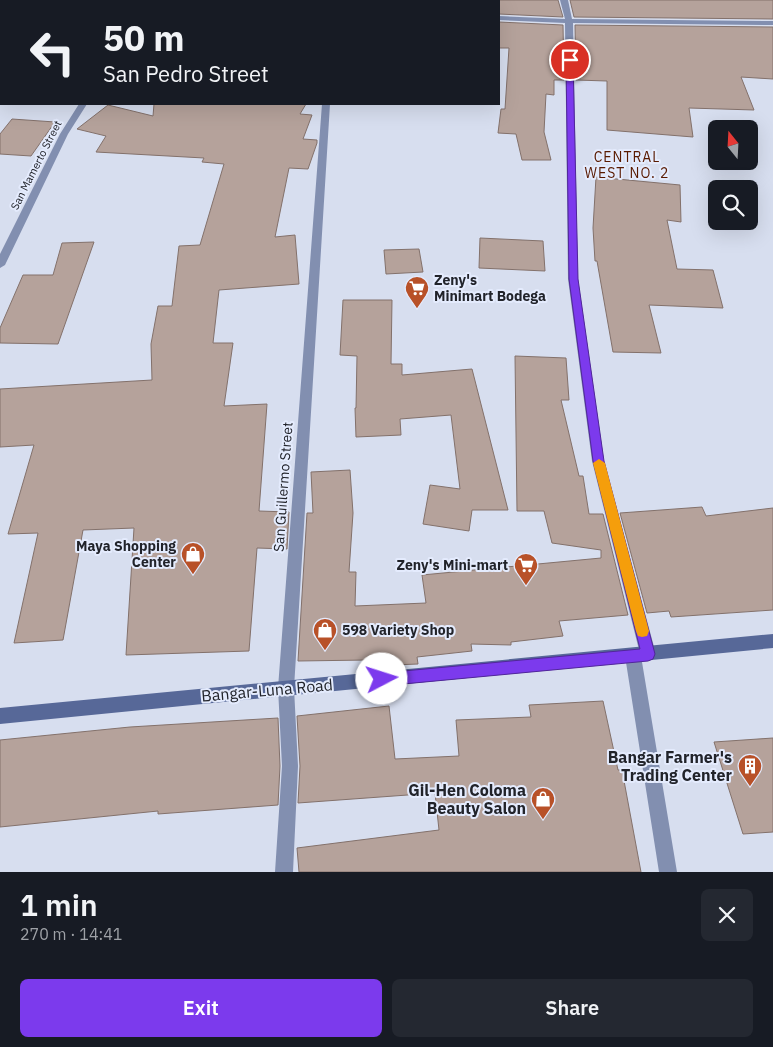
<!DOCTYPE html>
<html lang="en">
<head>
<meta charset="utf-8">
<style>
	body { margin:0; font-family:"IBM Plex Sans",sans-serif; background:#242831; color:#f1f3f6; height:100vh; display:flex; flex-direction:column; font-size:19px; white-space:nowrap }
	* { box-sizing:border-box; margin:0 }
	p { font-size:16px; color:#9ea1a6 }
	.icon { flex:none; width:28px; height:28px; fill:none; stroke:currentColor; stroke-width:2; stroke-linecap:round; stroke-linejoin:round }
	.map { position:relative; height:872px; overflow:hidden }
	.sheet { display:flex; flex-direction:column; background:#171b24; flex:1 }
	.sheet>* { flex:none }
	.guide { position:absolute; left:0px; top:0px; width:500px; height:105px; box-shadow:0 5px 20px #0002; background:#171b24; color:#f1f3f6; overflow:hidden }
	.needle { width:32px; rotate:342deg }
	.controls { position:absolute; left:708px; top:120px; display:grid; gap:10px }
	.controls a { display:grid; place-items:center; width:50px; height:50px; border-radius:8px; background:#171b24; box-shadow:0 5px 20px #0002; font-size:25px }
	.pin { position:absolute; display:grid; place-items:center; width:42px; height:42px; color:#fff; margin:-21px; border:2px solid #fff; border-radius:50%; box-shadow:0 1px 5px #0007 }
	.me { position:absolute; width:55px; margin:-28px; rotate:85deg; stroke-linejoin:round; filter:drop-shadow(0 0 4px #0008) }
	.turn { display:flex; align-items:center; gap:18px; height:105px; padding:0 20px; font-size:22px }
	.turn .icon { width:65px; height:65px; stroke-width:2.5 }
	.turn b { display:block; font-size:35px; line-height:42px }
	.round { display:grid; place-items:center; flex:none; width:52px; height:52px; border-radius:8px; background:#242831 }
	.overview { display:flex; align-items:center; justify-content:space-between; height:85px; padding:0 20px }
	h1 { font-size:30px; font-weight:600; line-height:38px }
	.action { display:flex; gap:10px; margin-top:auto; padding:10px 20px }
	.action a { flex:1; height:58px; border-radius:8px; background:#7c3aed; color:#fff; font-size:20px; font-weight:600; line-height:58px; text-align:center }
	.action a+a { background:#242831; color:#f1f3f6 }
	.map>svg:first-child { display:block }
	.building { fill:#b5a29b; stroke:#83716b }
	.lines { fill:none; stroke-linecap:round; stroke-linejoin:round }
	.minor { fill:#828fb0; fill-rule:evenodd }
	.secondary { fill:#576898; fill-rule:evenodd }
	.route { fill:#7c3aed; stroke:#51269a }
	.slow { fill:#f59e0b }
	.labels { text-anchor:middle; dominant-baseline:central; stroke-width:4; stroke-linejoin:round; paint-order:stroke }
	.far-street-label { font-size:11px; fill:#21232a; stroke:#e4ebfd }
	.far-quarter-label { font-size:14px; letter-spacing:1px; fill:#591a00; stroke:#e4ebfd }
	.poi-label { font-size:14px; font-weight:bold; fill:#21232a; stroke:#e4ebfd; text-anchor:start }
	.street-label { font-size:14px; fill:#21232a; stroke:#e4ebfd }
	.near-street-label { font-size:16px; fill:#21232a; stroke:#e4ebfd }
	.near-poi-label { font-size:16px; font-weight:bold; fill:#21232a; stroke:#e4ebfd; text-anchor:end }
</style>
</head>
<body>
<div class="map">
<svg width="773" height="872" viewBox="0 0 773 872">
	<rect width="100%" height="100%" fill="#d7deef"/>
	<!-- building -->
	<path class="building" d="M499 0H558L563 17 499 14Z
		M570 0H773V19L574 17Z
		M499 22 563 25 564 80H554V95L546 94 544 132 551 160H522L516 134 498 133 501 109H505L509 48H499Z
		M575 25 773 27V79L741 77 754 110 689 108 693 137 607 130V81L576 80Z
		M154 104H306L300 114 312 115 303 139 317 140V143L308 169 289 168 275 237 295 235 299 284 219 290 213 343H233L224 406 267 404 259 511 289 512 287 549 257 548 249 651 126 655 134 528 83 530 63 640 14 643 38 533 8 534 34 445 0 447V389L152 380 151 344 158 306H172L179 246 200 245 224 164 202 162 204 158 96 152 106 136 77 129 108 105 153 116Z
		M12 119 55 122 31 156 0 154V134Z
		M596 177 680 185 681 222 667 220 677 269 713 270 723 308 649 305 661 353 613 352 597 261H595L593 228Z
		M480 238 543 241 545 271 479 268Z
		M94 242 58 344 0 343V328L23 275H53L62 243Z
		M419 249 423 272 386 274 384 250Z
		M343 300H392L391 364H402V375L472 369 508 510H472L469 531 423 524 430 485 460 489 451 415 400 419 401 435 356 437 355 408H356L357 356 340 355Z
		M515 356 566 358 569 400H561L579 476H583L589 514H603L628 615 559 621 563 636 511 642V645L471 644 472 651 417 657 418 664 367 666V660L298 661 307 513H313L311 472 350 470 353 513 349 572H356L355 606 426 603 422 575 601 558V550L552 543 544 511H517Z
		M702 507 706 516 773 508V610L671 617 669 611 647 613 620 513Z
		M603 701 618 770H622L641 872H299L297 848 439 830 435 793 298 803 300 766 297 716 389 706 395 759 459 756 456 720 531 717 529 705Z
		M278 718 280 766 278 805 158 814V811L0 827V740L130 727Z
		M773 738V832L743 834 714 742Z"/>
	<g class="lines">
		<!-- minor -->
		<path class="minor" d="M266 0H282L283 1H267Z
			M329 0H337V1H330Z
			M560 0H568L572 19 773 21V25L573 23 578 279 604 461 656 654 653 659 648 661 643 659 640 654 592 461 568 279 565 23 499 20V16L565 19Z
			M79 104H87L68 134 5 265 0 268V254L60 134Z
			M322 104H330L294 688 298 766 293 872H275L282 766 278 688Z
			M633 649 638 651 641 656 677 872H659L625 656 628 651Z"/>
		<!-- secondary -->
		<path class="secondary" d="M773 634V648L0 724V708Z"/>
	</g>
	<!-- route -->
	<path class="route" d="M570 58 573 60 578 279 604 461 655 654 653 659 648 661 382 686 377 684 375 679 377 675 382 673 640 649 593 461 569 279 566 60Z"/>
	<!-- slow -->
	<path class="slow" d="M599 459 605 463 649 631 647 636 642 637 638 636 636 631 593 463Z"/>
	<!-- icons -->
	<defs>
		<g id="supermarket-pin" transform="scale(1.25)"><path d="M0 17L-7.5 6A9.5 9.5 0 1 1 7.5 6Z" fill="#b85128" stroke="#e4ebfd"/><path d="M-6-5.5h2.5l.6 2H6L4.5 2H-2.5L-4.4-4H-6ZM-1.5 3.2a1.3 1.3 0 1 0 .1 0ZM3 3.2a1.3 1.3 0 1 0 .1 0Z" fill="#fff"/></g>
		<g id="shop-pin" transform="scale(1.25)"><path d="M0 17L-7.5 6A9.5 9.5 0 1 1 7.5 6Z" fill="#b85128" stroke="#e4ebfd"/><path d="M-5-2.5h2.3a2.7 3.5 0 0 1 5.4 0H5L5.5 6h-11ZM-1.5-2.5h3a1.5 2.3 0 0 0-3 0Z" fill="#fff"/></g>
		<g id="building-pin" transform="scale(1.25)"><path d="M0 17L-7.5 6A9.5 9.5 0 1 1 7.5 6Z" fill="#b85128" stroke="#e4ebfd"/><path d="M-4-6H4V6H1V3H-1V6H-4ZM-2.5-4.3h1.7v1.8h-1.7ZM.8-4.3h1.7v1.8H.8ZM-2.5-1h1.7V.8h-1.7ZM.8-1h1.7V.8H.8Z" fill="#fff"/></g>
	</defs>
	<g fill-rule="evenodd">
		<use href="#supermarket-pin" x="417" y="288"/>
		<use href="#shop-pin" x="193" y="554"/>
		<use href="#supermarket-pin" x="526" y="565"/>
		<use href="#shop-pin" x="325" y="630"/>
		<use href="#building-pin" x="750" y="766"/>
		<use href="#shop-pin" x="543" y="799"/>
	</g>
	<g class="labels">
		<!-- far-street labels -->
		<g class="far-street-label">
			<text transform="translate(36 165) rotate(-63)">San Mamerto Street</text>
		</g>
		<!-- far-quarter labels -->
		<g class="far-quarter-label">
			<text x="627" y="157">CENTRAL<tspan x="627" dy="16">WEST NO. 2</tspan></text>
		</g>
		<!-- poi labels -->
		<g class="poi-label">
			<text x="434" y="280">Zeny's<tspan x="434" dy="16">Minimart Bodega</tspan></text>
			<text x="176" y="546" text-anchor="end">Maya Shopping<tspan x="176" dy="16">Center</tspan></text>
			<text x="508" y="565" text-anchor="end">Zeny's Mini-mart</text>
			<text x="342" y="630">598 Variety Shop</text>
		</g>
		<!-- street labels -->
		<g class="street-label">
			<text transform="translate(283 487) rotate(-86)">San Guillermo Street</text>
		</g>
		<!-- near-street labels -->
		<g class="near-street-label">
			<text transform="translate(267 690) rotate(-5)">Bangar-Luna Road</text>
		</g>
		<!-- near-poi labels -->
		<g class="near-poi-label">
			<text x="732" y="757">Bangar Farmer's<tspan x="732" dy="18">Trading Center</tspan></text>
			<text x="526" y="790">Gil-Hen Coloma<tspan x="526" dy="18">Beauty Salon</tspan></text>
		</g>
	</g>
</svg>
<div class="controls">
<a><svg class="needle" viewBox="-14 -14 28 28"><path d="M0-13l5 13h-10z" fill="#e53935"/><path d="M0 13l5-13h-10z" fill="#9ea1a6"/></svg></a>
<a><svg class="icon" aria-label="search" viewBox="0 0 24 24"><circle cx="10" cy="10" r="6"/><path d="M15 15l6 6"/></svg></a>
</div>
<div class="pin" style="left:570px;top:60px;background:#d93025"><svg class="icon" aria-label="arrive" viewBox="0 0 24 24"><path d="M6 21V4h12l-3 4 3 4H6"/></svg></div>
<svg class="me" style="left:382px;top:679px" viewBox="-20 -20 40 40"><circle r="19" fill="#fff"/><path d="M0-13L10 11 0 6-10 11z" fill="#7c3aed"/></svg>
<div class="guide">
<div class="turn"><svg class="icon" aria-label="left" viewBox="0 0 24 24"><path d="M17 20v-9H6M10 6l-5 5 5 5"/></svg><div><b>50 m</b>San Pedro Street</div></div>
</div>
</div>
<section class="sheet">
<div class="overview"><div><h1>1 min</h1><p>270 m · 14:41</p></div><a class="round"><svg class="icon" aria-label="close" viewBox="0 0 24 24"><path d="M6 6l12 12M18 6L6 18"/></svg></a></div>
<div class="action"><a>Exit</a><a>Share</a></div>
</section>
</body>
</html>
